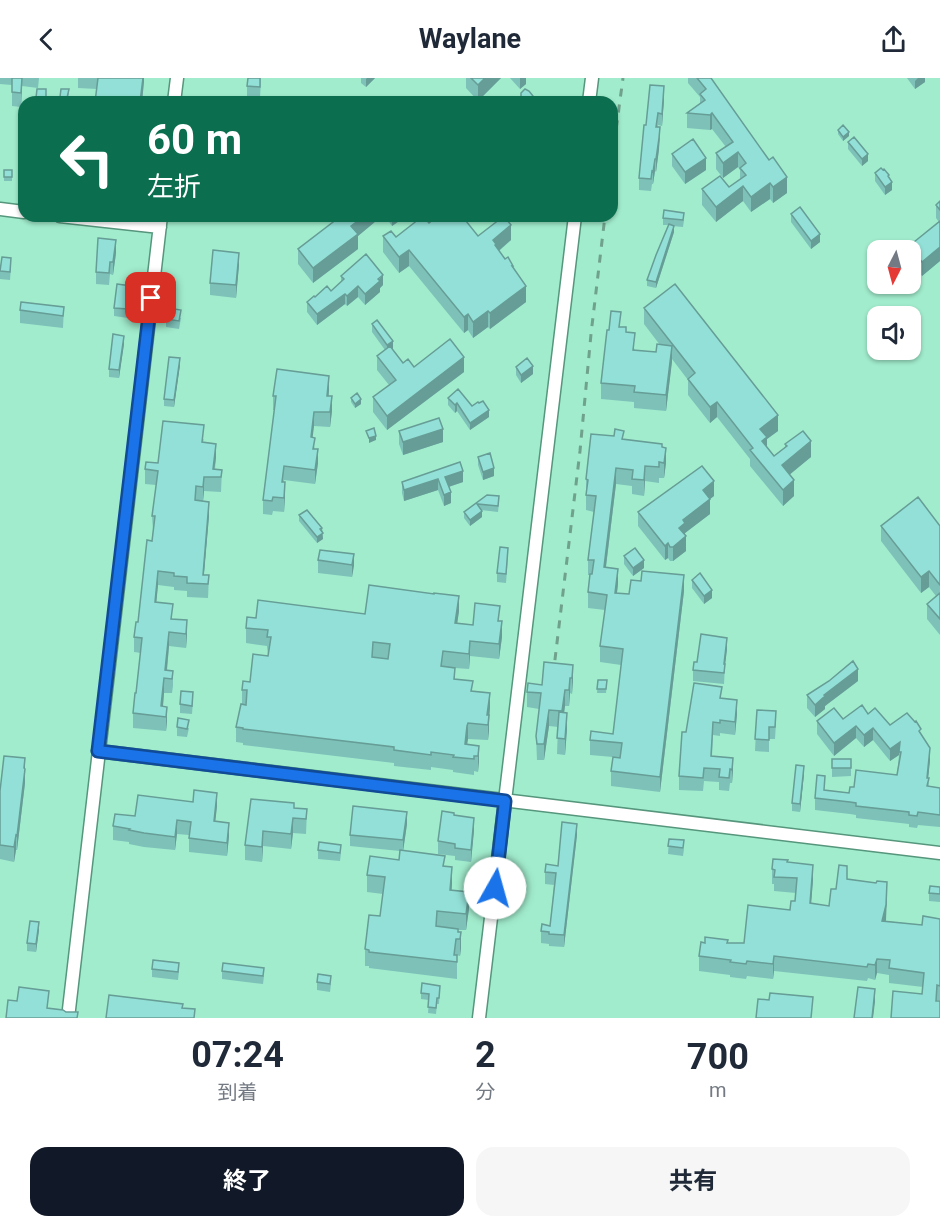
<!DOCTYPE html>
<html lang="ja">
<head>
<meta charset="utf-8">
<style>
	body { margin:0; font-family:Roboto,"Noto Sans JP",sans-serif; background:#f6f6f7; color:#1f2937; height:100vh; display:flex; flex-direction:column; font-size:22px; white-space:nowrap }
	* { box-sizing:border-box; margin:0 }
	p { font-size:20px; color:#747a83 }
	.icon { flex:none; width:33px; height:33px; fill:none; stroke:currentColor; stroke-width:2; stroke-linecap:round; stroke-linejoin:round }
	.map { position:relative; height:940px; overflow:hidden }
	.panel { display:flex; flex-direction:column; background:#fff; flex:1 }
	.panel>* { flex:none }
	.top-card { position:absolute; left:18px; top:18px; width:600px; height:126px; border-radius:18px; box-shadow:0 2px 4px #0004; background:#0b6e4f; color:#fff; overflow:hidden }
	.needle { width:39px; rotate:186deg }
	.fabs { position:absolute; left:867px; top:162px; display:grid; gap:12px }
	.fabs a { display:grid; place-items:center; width:54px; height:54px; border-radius:12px; background:#fff; box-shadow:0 2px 4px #0004; font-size:30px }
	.pin { position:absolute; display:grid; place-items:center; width:51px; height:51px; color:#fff; margin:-26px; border-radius:12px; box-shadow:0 3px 9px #0006 }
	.me { position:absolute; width:66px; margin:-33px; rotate:7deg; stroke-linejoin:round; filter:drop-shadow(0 0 4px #0008) }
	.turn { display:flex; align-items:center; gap:21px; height:126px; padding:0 30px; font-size:27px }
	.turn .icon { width:78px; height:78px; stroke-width:2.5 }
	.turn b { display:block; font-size:42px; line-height:51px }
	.eta { display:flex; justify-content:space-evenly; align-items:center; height:102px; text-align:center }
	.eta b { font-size:36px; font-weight:700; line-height:42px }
	.primary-button { display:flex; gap:12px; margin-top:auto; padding:12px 30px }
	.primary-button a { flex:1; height:69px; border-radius:18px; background:#111827; color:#fff; font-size:24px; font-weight:700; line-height:69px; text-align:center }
	.primary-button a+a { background:#f6f6f7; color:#1f2937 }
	header { display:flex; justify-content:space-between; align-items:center; height:78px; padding:0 30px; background:#fff; font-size:27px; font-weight:700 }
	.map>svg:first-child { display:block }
	.built { fill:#a1eccd; fill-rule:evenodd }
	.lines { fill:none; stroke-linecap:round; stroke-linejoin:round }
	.minor-casing { stroke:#55967c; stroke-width:15 }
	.minor { stroke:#fff; stroke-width:12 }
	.rail { stroke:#70a18c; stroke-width:3; stroke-dasharray:8 8; stroke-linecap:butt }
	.wall { fill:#7ec1b9 }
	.shaded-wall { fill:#669d96 }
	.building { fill:#92e0d7; stroke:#669d96; stroke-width:1.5; fill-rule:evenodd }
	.route-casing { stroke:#114b97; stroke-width:15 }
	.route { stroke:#1a73e8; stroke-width:10 }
</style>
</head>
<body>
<header><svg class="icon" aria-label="back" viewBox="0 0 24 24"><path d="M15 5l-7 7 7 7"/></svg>Waylane<svg class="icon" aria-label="share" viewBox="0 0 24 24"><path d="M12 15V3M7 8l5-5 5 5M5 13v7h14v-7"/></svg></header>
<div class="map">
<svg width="940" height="940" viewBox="0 0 940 940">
	<rect width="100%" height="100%" fill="#b4f8db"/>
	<!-- built -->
	<path class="built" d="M0 0H940V940H0ZM24 24H612V138H24ZM878 172H910V206H878ZM878 238H910V272H878Z"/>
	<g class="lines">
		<!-- minor casing -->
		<g class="minor-casing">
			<path id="minor" d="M174 24 177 0
				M589 24 592 0
				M0 131 24 134
				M60 138 160 149
				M98 673 940 775
				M68 940 161 138
				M479 940 575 138"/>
		</g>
		<!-- minor -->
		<use href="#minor" class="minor"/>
		<!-- rail -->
		<path class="rail" d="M612 82 623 0
			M553 598 580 373 591 256 605 138"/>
	</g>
	<!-- wall -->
	<path class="wall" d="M0 0H39L38 10 22 8 21 29 12 28V7L0 6Z
		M78 0H144L142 24H95L97 11 78 10Z
		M261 0 260 21 247 20V8Z
		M361 0H375L366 9 361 5Z
		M466 0H501L478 23 466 10Z
		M510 0H526V6L520 11Z
		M688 0H711L787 115 773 125 770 121 751 134 743 123 716 144 702 127V111L729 109 740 101V92L738 89 723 100 716 91V75L726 69 712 51 710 52 687 50V35L700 26V19L688 5Z
		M907 0H925V4L915 11Z
		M37 11 46 21 60 22 61 11 69 15 67 24H36Z
		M664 21 662 48 658 47 660 61 656 94 655 93 653 106H652L651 113 639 112V100L646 47Z
		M24 46V65H20V56Z
		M838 52 849 58 843 63 838 56Z
		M848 64 868 83 862 88 848 71Z
		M672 76 706 92 685 106 672 88Z
		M4 92H12V103H4Z
		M883 92 889 100 892 112 885 117 875 103V95Z
		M940 123V183L922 198 910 183V172H909V168L939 144 936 140V127Z
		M791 136 820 164 811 171 791 144Z
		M290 138H301L300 144 290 143Z
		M341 138H382L358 158V171L313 205 298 186V171Z
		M385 138H405V139L392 148Z
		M663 140 684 142 683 149 672 148 674 154 656 210 647 208V202L669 147H663Z
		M458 141 478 158 511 162 499 173 513 190 526 224 490 251 488 249 473 260 468 252 464 255 409 188 399 195 383 174V158L396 159 429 145Z
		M116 175 113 197 110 196 109 207 96 206V194Z
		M239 187 236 220 210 217V205Z
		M11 189 10 202 0 201V193Z
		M341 198 383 207 380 210V214L365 227 358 219 347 228 345 226 317 247 307 234V224L315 219 331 213 341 204Z
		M131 216 128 240 114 238V230Z
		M64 229 63 250 20 245V232Z
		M644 230 778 353 767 361V369L774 378 785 369V366L811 379 789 396 794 418 783 428 750 388V381L717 339 710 345 688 317V302L672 281 666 333 634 330V324L601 321V305L609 252 621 249 626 254 635 272 656 274 660 267 644 246Z
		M181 240 179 251 166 249V241Z
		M372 246 403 285 414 289 464 294 387 352 373 334V319L389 307 377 292V278L385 272 372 254Z
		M124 266 119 300 109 299V291Z
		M180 287 174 329 164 328V321Z
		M516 289 533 296 521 305 516 297Z
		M329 312V318L332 333 330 349 314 348 312 359 318 385 315 406 284 402 285 418 284 434 273 433 272 437 263 436V422L275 332H273V318Z
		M351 320 361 326 355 330 351 324Z
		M448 320 472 328 489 339 470 352 457 333 455 335 448 327Z
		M399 353 443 364 403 377 399 366Z
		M204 361 203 364 216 380 215 391 222 392 221 414 204 413 203 423 209 438 204 497H209L208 520 187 519V513L174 512V509L158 507 156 525 173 541 187 557 186 570 169 568 167 593H173V608L172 615H164L163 628 167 643 166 653 133 650V635L136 615 141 575 134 574V559L138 544 152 463 153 452 152 438 156 407 145 406V391Z
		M624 361 662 369 666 385 664 400H659V405L645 403 644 418 632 416V408L616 406 606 489 618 506 617 515 629 516 684 513 660 714 611 708V693L613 679 590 677V662L613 656 621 587 600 584V568L605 532 588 530V514L590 497H588V482L594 434 586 432V401Z
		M478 379 494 398 483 402 478 387Z
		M460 384 463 404 449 409 451 425 444 428 438 412 404 423 402 415V404Z
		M487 417 499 424 498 434 481 432 482 439 470 448 464 440V434Z
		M714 418 710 421V436L685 455 686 473 673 483H670L668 480 665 482 638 448V434Z
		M299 437 322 453 323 461 317 465 299 443Z
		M881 448H940V557L927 541V526L936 518 929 509 921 515 881 463Z
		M354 476 352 499 318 495V482Z
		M508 478 506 505 497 504V495Z
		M624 478 644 490 633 498 624 486Z
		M692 502 712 520 704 526 692 510Z
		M459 533 457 545 473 547 500 543 502 559 499 581 470 578 469 591 455 590V601L473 613 490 630 488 662 468 661 466 667 479 668 478 694 474 693V697L453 694V692L431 689V692L394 688V685L243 667V665L236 664V649L242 626V612L250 604 268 578 267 568 246 565V550L256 540 365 536Z
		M727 571 725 586 724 606 693 603V592L697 584Z
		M573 587 572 616 570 615 569 628H565L564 635 567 651 565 677 557 676 558 649 549 648 544 682H537L536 658 539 631 527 629V614L542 607Z
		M598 602H607L606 615H597Z
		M858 603 825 628V631L815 639 807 630V617Z
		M722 620 737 636 735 657 720 655V658L713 657 712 678 733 680 732 705H730L729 713 719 712V704L704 703 703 713 679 712V698L686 654Z
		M193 623 192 636 180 635V626Z
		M757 632 776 645 775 661H769V674L755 673Z
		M843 641 890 647 921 657 930 682 928 700 929 708 940 710V749L918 747 917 750 909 749V746L856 740V737L850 736 815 732V720L825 712 849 715 854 709 897 697 899 677 890 683 873 662 864 669 856 660 834 678 817 656V643Z
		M177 649 189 650 187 659 177 658Z
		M25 680V705L17 772H16L14 784 0 781V713Z
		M832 681H851V698L832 699Z
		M804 696 800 734 792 733V725Z
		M217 728 215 743 229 758 227 778 189 774V757L177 756 175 772 144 769 129 766V764L113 762V748Z
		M294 730 307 731 306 756 293 755 291 771 263 768 262 784 245 782V767Z
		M407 746 403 772 445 788 452 806V812L469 831 466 852H458V854H461V870L460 878 456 877H457V901L369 890V888H365V871L380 838 383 816 367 814V797L399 782 400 773 350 768V757Z
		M474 752 471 784 455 782V778L438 776V763Z
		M577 757 564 869 549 868V866L541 865V853L550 848 554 807 545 806V794L558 788Z
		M669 761 684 771 683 778 668 776Z
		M318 772 341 775 340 783 318 781Z
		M788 784 813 802 811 825 829 828 836 811 847 801 887 819 885 843 922 847 940 841V922H937V923L940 940 922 916 923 909 889 905V897L877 895 875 902 868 900 867 903 774 893 773 901 747 898 746 901 730 899V897L699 893V878L728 865H744L790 832 795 823 796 815 774 813V806H772V791Z
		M940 809V824L929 823V815Z
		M39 852 36 874 27 873V865Z
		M152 891 179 893 178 902 152 899Z
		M222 893 264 898 263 906 222 901Z
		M317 904 331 906 330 914 317 912Z
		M440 908 439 926H437L436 936 428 935 429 922 421 921V915Z"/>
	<!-- shaded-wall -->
	<path class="shaded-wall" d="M22 0V8L21 29V15Z
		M142 0H144V4L142 24H140Z
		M367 0H375L366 9V1Z
		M485 0H501L478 23V7Z
		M520 0H526V6L520 11Z
		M918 0H925V4L915 11V3Z
		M664 8V21L662 48V36Z
		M712 35V51L710 52V37Z
		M660 49 659 72 656 94V81Z
		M849 54V58L843 63V59Z
		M738 74V89L723 100V85Z
		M868 76V83L862 88V81Z
		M706 80V92L685 106V94Z
		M655 81V93L653 106V94Z
		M787 99V115L773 125V109Z
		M892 104V112L885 117V109Z
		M770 105V121L751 134V119Z
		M743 108V123L716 144V129Z
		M364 138H382L358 158V171L313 205V190L351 148Z
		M392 138H405V139L392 148Z
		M511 147V162L496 175 493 162Z
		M674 148V154L656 210V204Z
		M820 156V164L811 171V163Z
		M116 162V175L113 197V184Z
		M940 169V183L922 198V184Z
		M409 172V188L399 195V179Z
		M239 175V187L236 220V207Z
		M383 197V207L380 210V214L365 227V216Z
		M131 208V216L128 240V231Z
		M358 208V219L347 228V218Z
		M526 208V224L490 251V235Z
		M345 216V226L317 247V236Z
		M488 233V249L473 260V244Z
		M468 236V252L464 255V239Z
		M124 258V266L119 300V292Z
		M393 263V271L387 275V267Z
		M672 268V284L666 333V317Z
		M464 279V294L387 352V338Z
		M180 280V287L174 329V322Z
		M533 288V296L521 305V297Z
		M329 298V312L327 332V318Z
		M332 318V333L330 349V334Z
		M361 321V326L355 330V326Z
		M717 324V339L710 345V329Z
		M457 325V333L455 335V327Z
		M489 332V339L470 352V345Z
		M314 334V348L311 373V359Z
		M778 337V353L767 361V375L762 379 760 351Z
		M443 351V364L403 377V364Z
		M376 358V362L369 365V360Z
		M811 363V379L782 403V387Z
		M216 366V380L213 399V391Z
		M666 370V385L664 400V385Z
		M318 371V385L315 406V392Z
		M645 388V403L644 418V402Z
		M494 390V398L483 402V394Z
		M616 390V406L604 504V489Z
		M463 393V404L445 410V399Z
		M204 399V413L203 423V409Z
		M438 401V412L404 423V412Z
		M794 402V418L783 428V412Z
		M714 403V418L710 421V436L685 455V459L686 458V473L673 483V469L679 450 683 442 703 412Z
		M285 404V418L284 434V420Z
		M451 414V425L444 428V417Z
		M209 424V438L203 506V497Z
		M482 433V439L470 448V442Z
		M322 450 323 461 317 465V459Z
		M668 465V480L665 482V468Z
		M354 476V488L352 499V487Z
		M644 482V490L633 498V490Z
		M618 491V506L615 530V515Z
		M158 493V507L155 539V524Z
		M929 493V509L921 515V499Z
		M684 497V513L660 714V699Z
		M712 512V520L704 526V518Z
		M459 518V533L455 561V545Z
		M187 542V557L186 570V556Z
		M502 543V559L499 581V566Z
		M169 554V568L166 600 165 592Z
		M727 560V571L724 596V586Z
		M470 563V578L469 591V576Z
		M573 587V603L572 616V600Z
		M858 591V603L825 628V631L815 639V627L824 617Z
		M164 600V615L162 639 161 628Z
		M570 600V615L569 628V612Z
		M565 612V628L562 649V633Z
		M490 615V630L488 647 487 637Z
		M737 622V636L735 657V644Z
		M167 629V643L166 653V639Z
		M549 632V648L544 682V666Z
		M567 635V651L565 677V661Z
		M489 637V653L488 662V647Z
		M468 645V661L465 682V666Z
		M856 648V660L834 678V665Z
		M873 650V662L864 669V657Z
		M900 664 899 677 890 683V671Z
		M479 668V684L478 694V678Z
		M930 670V682L927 712V700Z
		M25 680V705L17 772V758Z
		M733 680V693L732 705V692Z
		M804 688V696L800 734V726Z
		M217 715V728L214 756V743Z
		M407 734V746L403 774V762Z
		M293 740V755L291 771V756Z
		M474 740V752L471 784V772Z
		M177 742V756L175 772V759Z
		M229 745V758L227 778V765Z
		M577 746V757L564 869V857Z
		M263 753V768L262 784V769Z
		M16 757V772L14 784V769Z
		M813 787V802L810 840V825Z
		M452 789V806L450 828V812Z
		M887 804V819L886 842 882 858V843Z
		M469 814V831L466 852V836Z
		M39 844V852L36 874V866Z
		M461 854V870L460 878V861Z
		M774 878V893L773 901V886Z
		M877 881V895L875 902V887Z
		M875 911V924L873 940H872Z"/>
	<!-- building -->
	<path class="building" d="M12 0H22L21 15 12 14Z
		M98 0H143L140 24H95Z
		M248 0H260V9L247 8Z
		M471 0H485L478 7Z
		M697 0H711L769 82 773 79 787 99 773 109 770 105 751 119 743 108 716 129 702 111 720 98 729 109 746 97 740 90 746 85 738 74 723 85 716 75 733 64 712 35 710 37 687 35 705 22 700 16 706 11Z
		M650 7 664 8 662 36 658 35 656 49H660L659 60 656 81H655L653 94 652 93 651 101 639 100 644 47H646Z
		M37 11H46V21L36 20Z
		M61 11H69L67 20 60 19Z
		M525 11 529 13 533 18 532 24 523 23 521 20V15Z
		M40 21 62 22V24H40Z
		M22 46H24V57L20 56Z
		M843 47 849 54 843 59 838 52Z
		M854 59 868 76 862 81 848 64Z
		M693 61 706 80 685 94 672 76Z
		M881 90 883 92 884 91 889 97 888 98 892 104 885 109 875 95Z
		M4 92H12V99H4Z
		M940 123V132L936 127Z
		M800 129 820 156 811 163 791 136Z
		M664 132 684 135 683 142 663 140Z
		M341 138H364L351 148 358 156 313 190 298 171Z
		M423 138 429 145 438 138H456L458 141 462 138 478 158 504 138 511 147 493 162 496 166 495 167 505 181 508 179 513 188H512L526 208 490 235 488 233 473 244 468 236 464 239 409 172 399 179 383 158 391 153 396 159Z
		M940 143V169L922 184 909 168Z
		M669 146 674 148 656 204 647 202 656 177Z
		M98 160 116 162 113 184H110L109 195 96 194Z
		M213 172 239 175 236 207 210 205Z
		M366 176 383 197 378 201 380 203 365 216 358 208 347 218 345 216 317 236 307 224 314 218 315 219 327 208 331 213 344 201 341 198Z
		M2 179 11 180 10 194 0 193Z
		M117 206 131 208 128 231 114 230Z
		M675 206 778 337 760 351 767 359 762 363 774 378 787 368 785 366 803 353 811 363 782 387 794 402 783 412 750 372 753 370 717 324 710 329 688 301 695 295 644 230Z
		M21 224 64 229 63 238 20 232Z
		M168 230 181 232 179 243 166 241Z
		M611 233 621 234 619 249H626V254L635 255 633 272 656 274 657 266 672 268 666 317 634 314 635 308 601 305 607 252H609Z
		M377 242 393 263 387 267 372 246Z
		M113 256 124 258 119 292 109 291Z
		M450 261 464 279 387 338 373 319 396 302 377 278 390 268 403 285 408 281 414 289Z
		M169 279 180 280 174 322 164 321Z
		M527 280 533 288 521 297 516 289Z
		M277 291 329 298 327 318H332L330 334H314L311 359 315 360 313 371H318L315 392 284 388 282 404H285L284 420 273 419 272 423 263 422 276 318H273Z
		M458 311 472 328 478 324 479 325 483 323 489 332 470 345 457 325 455 327 448 320Z
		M357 315 361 321 355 326 351 320Z
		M439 340 443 351 403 364 399 353Z
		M163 343 204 347 202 364 216 366 213 391 222 392 221 399H204L203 409 196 408 195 422 209 424 203 497H209L208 506 187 505V499L174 498V495L158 493 155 524 173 526 171 541 187 542 186 556 169 554 165 592 173 593 172 601 164 600 161 628 167 629 166 639 133 635 135 615H136L142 560 134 559 136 544H138L147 462 152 463 155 438H152L158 393 145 391 146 384 158 385Z
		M374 350 376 358 369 360 366 353Z
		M615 351 624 353 622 361 662 366V369L666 370 664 385 659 384V389L645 388 644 402 632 401 633 392 616 390 604 489 618 491 615 515 629 516 631 502 641 503 642 493 684 497 660 699 611 693 613 679 620 680 622 665 590 662 591 653 613 656 623 571 600 568 607 517 588 514 590 496H592L594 482H588L596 418 586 417 588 402 586 401 591 356 614 358Z
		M490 375 494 390 483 394 478 379Z
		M460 384 463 393 445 399 451 414 444 417 438 401 404 412 402 404Z
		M702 388 714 403 703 412 710 421 683 442 685 445 679 450 686 458 673 469H670L668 465 665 468 638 434Z
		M487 417 499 418 498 428 477 426 482 433 470 442 464 434Z
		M918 419 940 448V507L929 493 921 499 881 448Z
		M307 432 322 450 320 451 323 455 317 459 299 437Z
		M500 469 508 470 506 496 497 495Z
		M635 470 644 482 633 490 624 478Z
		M320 472 354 476 352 487 318 482Z
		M700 495 712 512 704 518 692 502Z
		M369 507 434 516V515L459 518 455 545 473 547 475 525 500 528 498 543H502L499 566 470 563 469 576 443 573 441 588 455 590 454 601 473 603 471 613 490 615 487 637H489L488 647 468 645 467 648 465 666 479 668 478 678H474V681L453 679 454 677 431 674V677L394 672V669L243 651V650L236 649 241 626 246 627 247 612H242L243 603 250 604 253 576 268 578 271 559H267L268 552 246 550 247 539 256 540 258 522 365 536ZM373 564 390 566 388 581 372 579Z
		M940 515V541L927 526Z
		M701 556 727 560 724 586H725L724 595 693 592 694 584H697Z
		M853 583 858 591 824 617 825 618 815 627 807 617 829 603Z
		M544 584 573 587 572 600H570L569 612H565L562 633 549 632 544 666H537L536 658 541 615 527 614 528 605 542 607Z
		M598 602H607L606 611H597Z
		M694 605 722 609 720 620 737 622 735 644 720 642V645L713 644 711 678 733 680 732 692 730 691 729 700 719 699 720 691 704 690 703 700 679 698 682 654H686Z
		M181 613 193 614 192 628 180 626Z
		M862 627 868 636 875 630 890 647 907 635 915 644 916 643 921 651 919 653 930 670 927 700H929L927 708 940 710V737L918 734 917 738 909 737V734L856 728V725L850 724 815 720 817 697 825 698 824 712 849 715 850 709H854L856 692 897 697 901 674H899L900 664 890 671 873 650 864 657 856 648 834 665 817 643 834 630 843 641Z
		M757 632 776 633 775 649H769V662L755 661Z
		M559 634 567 635 565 661 557 660Z
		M178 640 189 642 187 651 177 649Z
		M4 678 25 680 24 690 25 691 17 758 16 757 14 769 0 767V713Z
		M832 681H851V690H832Z
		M796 687 804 688 800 726 792 725Z
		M194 712 217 715 214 743 229 745 227 765 189 760 191 744 177 742 175 759 144 755 129 752 130 751 113 748 115 736 135 738 138 717 193 724Z
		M251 721 294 725V730L307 731 306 741 293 740 291 756 263 753 262 769 245 767Z
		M353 728 407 734 403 762 350 757Z
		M442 733 454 735V737L474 740 471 772 455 770V766L438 763Z
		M562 744 577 746 564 857 549 856V854L541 853 542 846 550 848 556 795 545 794 546 786 558 788Z
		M669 761 684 762 683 770 668 768Z
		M319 764 341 767 340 775 318 772Z
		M400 772 445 778 443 788 452 789 450 812 469 814 466 836 437 833 436 848 458 851V854H461L460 861H456L454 877H457V884L369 874V872L365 871 369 837 380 838 385 799 367 797 370 778 399 782Z
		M773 781 788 782 787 784 813 787 810 825 829 828 831 811H836L839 787 847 788V801L876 805 877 803 887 804 886 827 882 843 922 847 923 838 940 841V908L937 907 936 923H940V940H891L893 913 922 916 924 895 889 890 890 882 877 881 875 887 868 886 867 889 774 878 773 886 747 883 746 886 730 884 731 882 699 878 701 864 705 865V859L728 862 727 865H744L748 827 790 832 791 823H795L797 800 774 799 775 792 772 791Z
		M930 808 940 809V816L929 815Z
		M30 843 39 844 36 866 27 865Z
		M153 882 179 885 178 894 152 891Z
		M223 885 264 890 263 898 222 893Z
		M318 896 331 898 330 906 317 904Z
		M422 905 440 908 439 920H437L436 930 428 929 429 916 421 915Z
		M19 909 49 913 47 930 63 932 66 934H78L77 940H6L8 922 17 923Z
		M858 909 875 911 872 940H854Z
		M770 915 813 919 811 940H756L758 921 769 922Z
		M109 917 183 926 182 930 195 931 194 940H106Z"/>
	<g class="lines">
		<!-- route casing -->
		<g class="route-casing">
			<path id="route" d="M151 220 98 673 505 723 495 810"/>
		</g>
		<!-- route -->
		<use href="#route" class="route"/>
	</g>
</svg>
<div class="fabs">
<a><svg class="needle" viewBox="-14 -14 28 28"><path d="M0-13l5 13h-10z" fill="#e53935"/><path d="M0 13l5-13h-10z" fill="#747a83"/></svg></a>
<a><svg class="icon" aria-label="sound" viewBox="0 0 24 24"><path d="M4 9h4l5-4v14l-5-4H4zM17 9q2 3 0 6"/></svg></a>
</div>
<div class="pin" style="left:151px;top:220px;background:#d93025"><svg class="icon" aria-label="arrive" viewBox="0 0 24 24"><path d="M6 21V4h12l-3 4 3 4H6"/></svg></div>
<svg class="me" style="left:495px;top:810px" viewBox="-20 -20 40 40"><circle r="19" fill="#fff"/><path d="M0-13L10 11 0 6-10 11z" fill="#1a73e8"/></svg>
<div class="top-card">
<div class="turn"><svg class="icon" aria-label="left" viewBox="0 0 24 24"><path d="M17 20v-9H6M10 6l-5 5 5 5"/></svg><div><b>60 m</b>左折</div></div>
</div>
</div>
<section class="panel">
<div class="eta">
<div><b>07:24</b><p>到着</p></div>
<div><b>2</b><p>分</p></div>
<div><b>700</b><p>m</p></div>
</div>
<div class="primary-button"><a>終了</a><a>共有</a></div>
</section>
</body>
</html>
